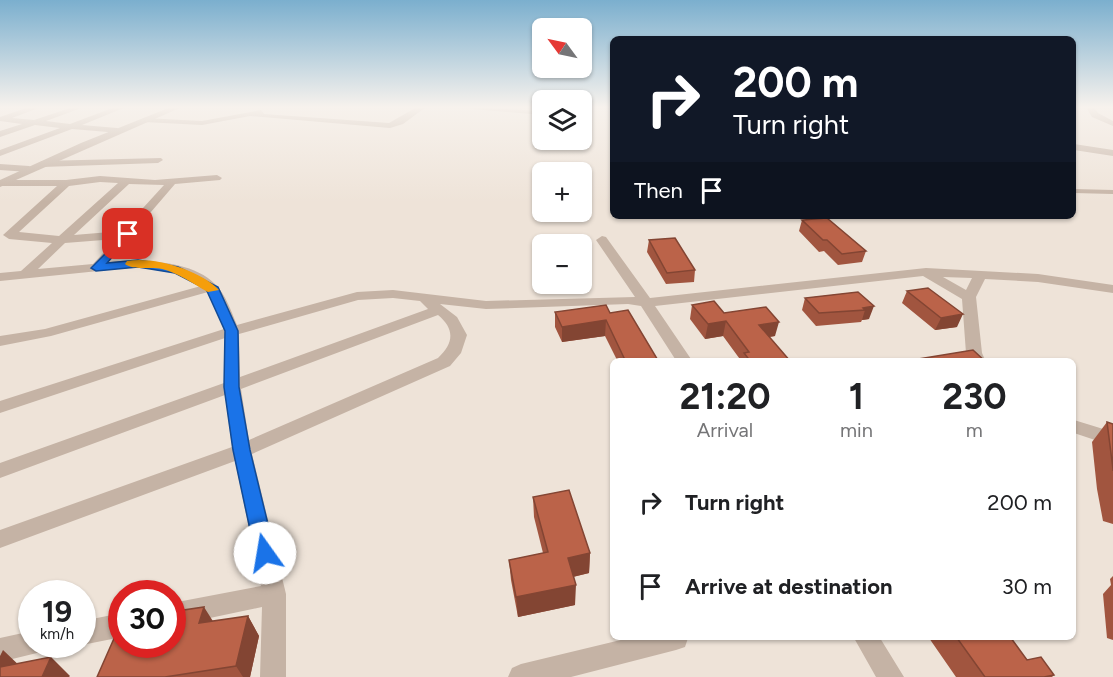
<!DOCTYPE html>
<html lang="en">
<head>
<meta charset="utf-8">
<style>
	body { margin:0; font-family:Figtree,sans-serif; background:#f6f6f6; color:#202124; height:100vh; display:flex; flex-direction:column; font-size:22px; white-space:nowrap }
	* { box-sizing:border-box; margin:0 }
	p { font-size:20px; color:#757577 }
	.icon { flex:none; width:33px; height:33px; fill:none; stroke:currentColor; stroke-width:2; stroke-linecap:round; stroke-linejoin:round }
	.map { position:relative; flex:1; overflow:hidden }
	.details { position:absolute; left:610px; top:358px; width:466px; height:282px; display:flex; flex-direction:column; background:#fff; border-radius:9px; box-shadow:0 2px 4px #0004 }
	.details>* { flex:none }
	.guide { position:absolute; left:610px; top:36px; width:466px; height:183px; border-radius:9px; box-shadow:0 2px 4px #0004; background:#111827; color:#fff; overflow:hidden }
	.needle { width:39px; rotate:303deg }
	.buttons { position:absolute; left:532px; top:18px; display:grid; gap:12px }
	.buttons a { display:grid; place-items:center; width:60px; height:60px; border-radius:9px; background:#fff; box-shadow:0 2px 4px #0004; font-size:30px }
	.speed { position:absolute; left:18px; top:580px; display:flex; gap:12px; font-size:30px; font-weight:700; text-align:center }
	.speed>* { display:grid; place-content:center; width:78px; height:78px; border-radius:50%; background:#fff; box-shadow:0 2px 4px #0004; line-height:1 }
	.speed small { font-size:15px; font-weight:400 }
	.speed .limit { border:9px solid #d22; background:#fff; color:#111 }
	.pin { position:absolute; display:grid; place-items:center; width:51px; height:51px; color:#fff; margin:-26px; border-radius:12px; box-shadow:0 3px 9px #0006 }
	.me { position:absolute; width:66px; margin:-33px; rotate:347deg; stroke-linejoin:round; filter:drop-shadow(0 0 4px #0008) }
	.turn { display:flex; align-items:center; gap:21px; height:126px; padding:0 24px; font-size:27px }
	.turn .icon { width:78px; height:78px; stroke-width:2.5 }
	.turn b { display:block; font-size:42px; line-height:51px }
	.then { display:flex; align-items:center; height:57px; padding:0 24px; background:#0003; gap:12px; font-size:22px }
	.eta { display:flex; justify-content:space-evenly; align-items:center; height:102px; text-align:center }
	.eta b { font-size:36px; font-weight:700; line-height:42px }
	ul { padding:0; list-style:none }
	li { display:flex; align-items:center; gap:18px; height:84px; padding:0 24px }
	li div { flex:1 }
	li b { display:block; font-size:22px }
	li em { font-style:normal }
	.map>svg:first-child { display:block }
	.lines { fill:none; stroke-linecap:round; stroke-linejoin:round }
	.service { fill:#c5b3a5; fill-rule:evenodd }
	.minor { fill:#c5b3a5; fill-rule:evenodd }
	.tertiary { fill:#c5b3a5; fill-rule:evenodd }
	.wall { fill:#a1553f }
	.shaded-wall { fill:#834533 }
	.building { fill:#bb6349; stroke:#834533; stroke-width:1.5 }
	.route { fill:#1a73e8; stroke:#114b97; stroke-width:1.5 }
	.slow { fill:#f59e0b }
</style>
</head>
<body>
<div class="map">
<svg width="1113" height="677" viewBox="0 0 1113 677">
	<rect width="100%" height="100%" fill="#eee3d8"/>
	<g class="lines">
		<!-- service -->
		<path class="service" d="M1074 189 1113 190V194L1074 193Z"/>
		<!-- minor -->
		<path class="minor" d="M29 107H41L12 118 34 120 73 107H84L46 121 70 124 115 107H126L82 125 117 128 120 129V133L72 129 0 156V150L60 128 35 125 0 137V131L22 124 0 121V117Z
			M417 107H426L403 124 390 128 250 116 202 125 144 122 140 120 144 118 202 121 261 110 264 114 389 123Z
			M468 107 543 111V115L472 109Z
			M1086 107H1094L1098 113 1113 121V126L1092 117Z
			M1074 144 1113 150V156L1074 150Z
			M161 158 163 160 158 163 42 167 37 164 42 161Z
			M0 164 29 166 34 169 29 172 0 170Z
			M217 175 222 178 220 180 175 184 108 262C139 259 192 260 215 284 226 295 231 311 237 325L357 292 393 290 486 301 635 297 596 240 602 236 606 237 650 298 926 268 1038 274 1113 285V293L1038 282 985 279 976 297 982 353 986 362H970L966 353 962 299 923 276 655 306 693 362H677L641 306 628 304 486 309 440 304 457 317 467 335 461 353 450 366 252 454 286 594V677H260L262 607 172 626V603L261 586 235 461 0 548V530L232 447 225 395 0 478V463L224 383 225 338 0 413V401L224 329 208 292 51 336 0 346V336L45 329 201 286 173 273 138 267 0 281V273L21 271 52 243 9 239 3 235 57 186H1L0 180H66L100 176 155 180ZM100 182 118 183 59 236 19 232 69 186ZM129 184 164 185 122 231 74 235ZM116 239 93 264 38 269 65 243ZM943 277 972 278 966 290ZM393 298 420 301 428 309 240 377 239 334 358 300ZM438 315C455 329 454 343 438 358L249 440 241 389Z
			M1074 420 1113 432V446L1074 433Z
			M122 613V637L82 645V621Z
			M32 631V645H44L41 652 0 662V638Z
			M629 638H688L685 647 676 650 571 677H508L512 668 521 664Z
			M854 638H880L904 677H876Z"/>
		<!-- tertiary -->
		<path class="tertiary" d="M171 107H182L0 187V180L81 143Z"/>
	</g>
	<!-- wall -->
	<path class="wall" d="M802 220 866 251 862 262 838 265 824 251 819 252 799 231Z
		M649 240 695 270 694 282 666 284 647 252Z
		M907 291 957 327 935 330 902 303Z
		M858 292 869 319 862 320 861 322 816 326 802 310 805 298Z
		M692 305 724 313 775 336 769 337 791 362H742L723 336 705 339 690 319Z
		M555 312 610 313 659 362H618L605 336 562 342 555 327Z
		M1107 422 1113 424V524L1103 521 1097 489 1092 442Z
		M533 497 590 553 589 573 573 577 575 605 518 617 511 580 509 560 543 553 534 517Z
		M1113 576V640L1107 638 1103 594 1111 585 1110 579Z
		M248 616 259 636 250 677H97L213 621Z
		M929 638H1011L1027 660 1054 675 1052 677H956Z"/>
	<!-- shaded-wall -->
	<path class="shaded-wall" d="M874 306 869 319 862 320 865 310 863 308Z
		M963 314 957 327 935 330 941 318Z
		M606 320 605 336 562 342V327Z
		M726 321 723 336 705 339 708 324Z
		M779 322 775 336 755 339 759 325Z
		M590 553 589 573 568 578V558Z
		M576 585 575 605 518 617 516 597Z
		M204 607 216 626 199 623Z
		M248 616 259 636 250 677H243L236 666Z
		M3 650 23 669 0 672V656Z
		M51 657 70 676 69 677H42Z"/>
	<!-- building -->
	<path class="building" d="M827 218 866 251 842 254 827 240H823L802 220Z
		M675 238 695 270 667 273 649 240Z
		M928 288 963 314 941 318 907 291Z
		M858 292 874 306 863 308 865 310 819 313 805 298Z
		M714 301 724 313 766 307 779 322 759 325 791 362H751L744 353 749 352 726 321 708 324 692 305Z
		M606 305 610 313 628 310 659 362H626L606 320 562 327 555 312Z
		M973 350 986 362H900Z
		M1107 422 1113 424V471V469Z
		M569 490 590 553 568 558 576 585 516 597 509 560 548 552 533 497Z
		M204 607 199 623 248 616 236 666 165 677H97L116 634 122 633V645H172V626L177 611Z
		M957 638H1011L1027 660 1041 657 1054 675 1044 677H985Z
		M51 657 42 677H0V667Z"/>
	<!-- sky -->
	<linearGradient id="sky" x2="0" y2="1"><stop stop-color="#7bafce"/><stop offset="0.53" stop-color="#f7f2ed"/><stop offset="1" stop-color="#f7f2ed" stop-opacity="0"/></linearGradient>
	<rect width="1113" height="202" fill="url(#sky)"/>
	<!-- route -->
	<path class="route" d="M128 231 133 234 107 263 138 260 178 267 218 287 238 331 239 387 250 450 275 553 272 560 265 562 258 560 255 553 233 450 224 387 225 331 206 289 175 273 138 267 96 271 91 268Z"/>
	<!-- slow -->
	<path class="slow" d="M127 261C154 256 200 270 219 290L208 292C193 284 179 273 162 269 151 266 134 271 125 264Z"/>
</svg>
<div class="buttons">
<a><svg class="needle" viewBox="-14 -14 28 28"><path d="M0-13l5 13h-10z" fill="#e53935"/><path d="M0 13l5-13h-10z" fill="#757577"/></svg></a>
<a><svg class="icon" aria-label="layers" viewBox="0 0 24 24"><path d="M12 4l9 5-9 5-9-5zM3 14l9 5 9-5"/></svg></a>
<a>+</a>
<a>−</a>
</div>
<div class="speed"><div>19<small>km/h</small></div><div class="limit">30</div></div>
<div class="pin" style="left:128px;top:234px;background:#d93025"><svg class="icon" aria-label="arrive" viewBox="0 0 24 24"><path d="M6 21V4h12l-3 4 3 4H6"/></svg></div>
<svg class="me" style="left:265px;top:553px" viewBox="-20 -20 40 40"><circle r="19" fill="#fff"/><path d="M0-13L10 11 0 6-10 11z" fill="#1a73e8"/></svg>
<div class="guide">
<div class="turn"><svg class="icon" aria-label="right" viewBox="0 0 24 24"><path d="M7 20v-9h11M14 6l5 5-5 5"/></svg><div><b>200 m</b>Turn right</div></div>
<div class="then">Then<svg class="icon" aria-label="arrive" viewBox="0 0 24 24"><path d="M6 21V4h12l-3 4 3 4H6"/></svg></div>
</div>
<section class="details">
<div class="eta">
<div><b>21:20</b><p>Arrival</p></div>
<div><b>1</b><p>min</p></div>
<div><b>230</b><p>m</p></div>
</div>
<ul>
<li><svg class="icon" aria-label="right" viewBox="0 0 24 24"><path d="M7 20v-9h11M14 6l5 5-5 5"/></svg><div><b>Turn right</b></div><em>200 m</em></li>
<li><svg class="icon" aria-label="arrive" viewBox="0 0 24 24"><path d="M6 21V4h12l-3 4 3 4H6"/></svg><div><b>Arrive at destination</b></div><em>30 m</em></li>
</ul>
</section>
</div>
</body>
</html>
